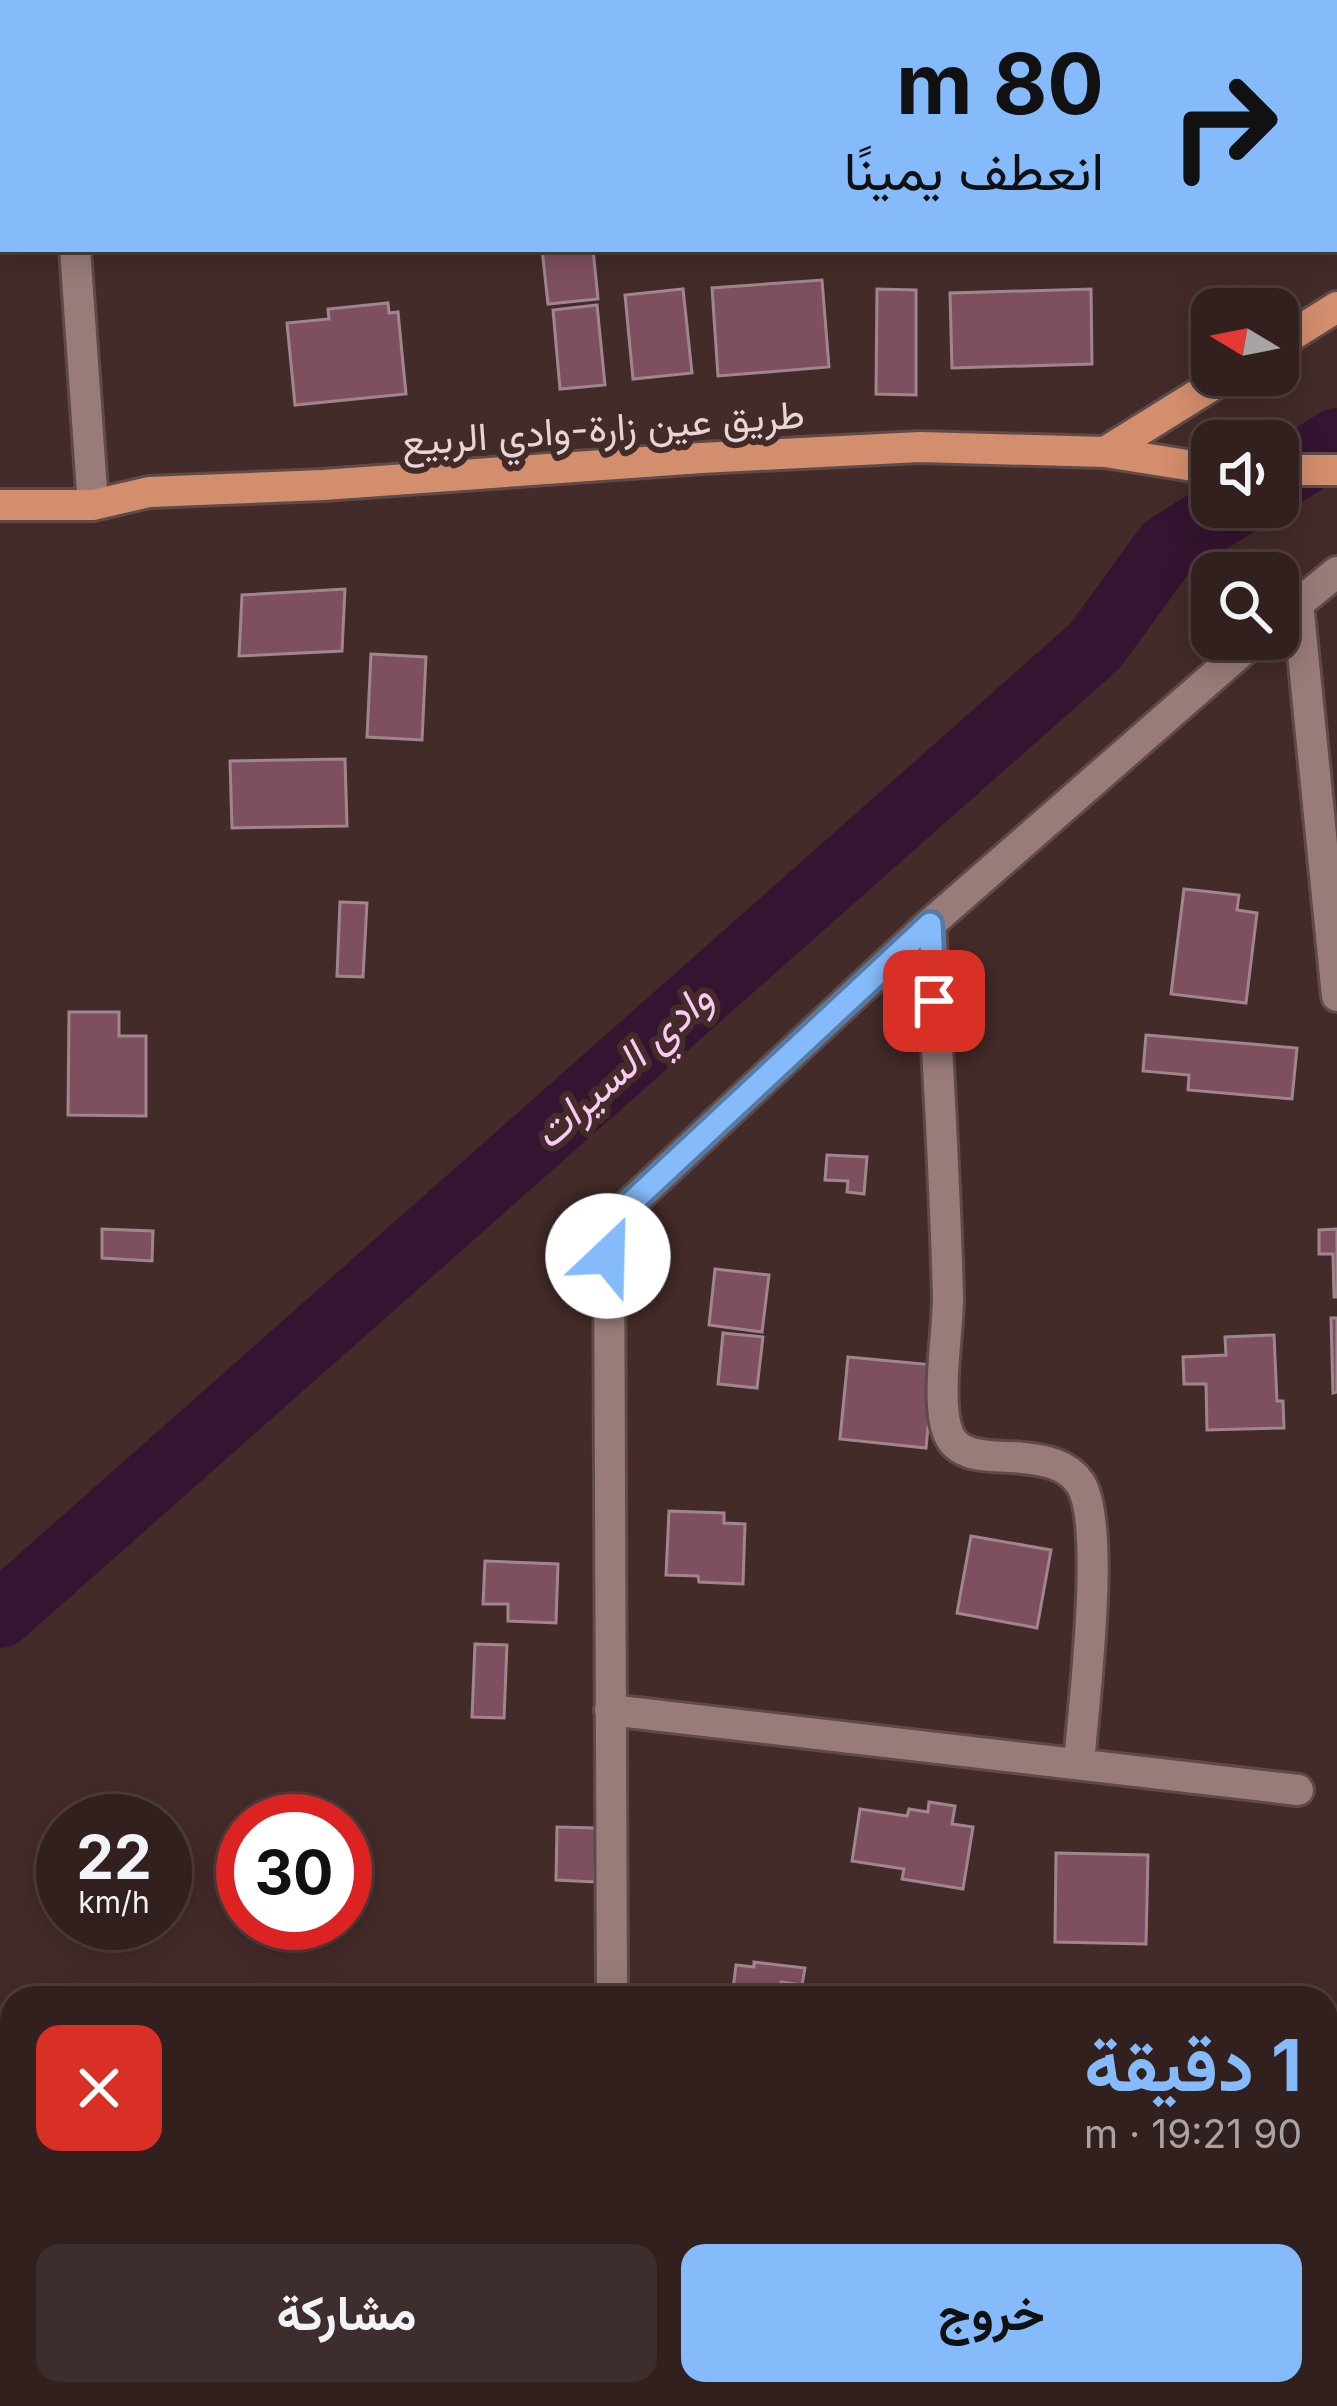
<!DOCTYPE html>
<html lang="ar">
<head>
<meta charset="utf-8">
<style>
	body { margin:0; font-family:Inter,Vazirmatn,sans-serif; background:#3d2d2c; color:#f1f3f6; direction:rtl; height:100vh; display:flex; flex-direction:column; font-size:45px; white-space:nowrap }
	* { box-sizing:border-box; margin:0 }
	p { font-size:39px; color:#a8a3a4 }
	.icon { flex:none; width:66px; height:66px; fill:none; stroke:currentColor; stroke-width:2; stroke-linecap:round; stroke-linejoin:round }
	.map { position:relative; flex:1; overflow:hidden; direction:ltr }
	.details { position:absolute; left:0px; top:1986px; width:1338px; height:420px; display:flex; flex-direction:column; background:#32201f; border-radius:36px 36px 0 0; box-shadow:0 6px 30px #0003,0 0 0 3px #4d3e3d; direction:rtl }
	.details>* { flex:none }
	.banner { position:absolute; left:0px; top:0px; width:1338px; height:252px; box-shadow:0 6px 30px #0003,0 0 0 3px #4d3e3d; direction:rtl; background:#86bbfb; color:#111; overflow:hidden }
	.needle { width:78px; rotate:280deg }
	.tools { position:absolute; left:1191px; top:288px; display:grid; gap:24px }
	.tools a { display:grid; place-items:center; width:108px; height:108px; border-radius:24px; background:#32201f; box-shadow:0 6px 30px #0003,0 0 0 3px #4d3e3d; font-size:60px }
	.speed { position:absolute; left:36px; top:1794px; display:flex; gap:24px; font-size:60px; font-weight:700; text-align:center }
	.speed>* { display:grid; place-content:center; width:156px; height:156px; border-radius:50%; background:#32201f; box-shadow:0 6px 30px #0003,0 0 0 3px #4d3e3d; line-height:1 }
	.speed small { font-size:30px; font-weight:400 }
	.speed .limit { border:18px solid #d22; background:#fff; color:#111 }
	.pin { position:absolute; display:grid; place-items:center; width:102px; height:102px; color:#fff; margin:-51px; border-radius:24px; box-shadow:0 6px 18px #0006 }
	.me { position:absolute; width:132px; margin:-66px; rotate:24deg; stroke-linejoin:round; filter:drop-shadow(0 0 9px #0008) }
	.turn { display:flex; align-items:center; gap:42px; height:252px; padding:0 36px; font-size:54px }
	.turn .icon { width:156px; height:156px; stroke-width:2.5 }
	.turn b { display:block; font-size:84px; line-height:102px }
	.round { display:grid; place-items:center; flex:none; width:126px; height:126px; border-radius:24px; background:#3d2d2c }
	.headline { display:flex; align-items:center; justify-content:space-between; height:204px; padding:0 36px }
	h1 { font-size:72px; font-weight:700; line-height:90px; color:#86bbfb }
	.cta { display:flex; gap:24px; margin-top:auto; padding:24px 36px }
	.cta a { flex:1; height:138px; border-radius:24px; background:#86bbfb; color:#111; font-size:48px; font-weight:700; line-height:138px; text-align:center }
	.cta a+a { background:#3d2d2c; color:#f1f3f6 }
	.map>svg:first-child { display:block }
	.green { fill:#4f3816 }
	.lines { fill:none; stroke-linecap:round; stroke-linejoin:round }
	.river { stroke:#341430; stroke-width:66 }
	.building { fill:#7e4f5f; stroke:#a1858e; stroke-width:3 }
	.minor-casing { stroke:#5e4a49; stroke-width:36 }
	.major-casing { stroke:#5e4a49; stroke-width:36 }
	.minor { stroke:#997c7a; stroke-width:30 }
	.major { stroke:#d38e6d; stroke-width:30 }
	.route-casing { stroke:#577aa3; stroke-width:30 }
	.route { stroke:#86bbfb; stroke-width:21 }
	.labels { text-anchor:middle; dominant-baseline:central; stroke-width:12; stroke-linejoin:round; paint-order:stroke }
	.street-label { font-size:39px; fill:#e7d6d5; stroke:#432b29 }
	.water-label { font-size:42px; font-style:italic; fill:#fbc9f3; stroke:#432b29 }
</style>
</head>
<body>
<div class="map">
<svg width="1337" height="2406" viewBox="0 0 1337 2406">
	<rect width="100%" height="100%" fill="#432b29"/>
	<!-- green -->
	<path class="green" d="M12 2342V2394H1066L1078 2406H0V2343Z"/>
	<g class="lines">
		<!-- river -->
		<path class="river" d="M1278 478 1337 441
			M0 1615 1095 646 1167 547 1231 507"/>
	</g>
	<!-- building -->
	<path class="building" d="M153 0H240V3H153Z
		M690 0H792L793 3H690Z
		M542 249H593L598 299 548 304Z
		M822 280 829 367 718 376 712 288Z
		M683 289 692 373 633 379 625 295Z
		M877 289 916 290V395L876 394Z
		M1091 289 1092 364 952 368 950 293Z
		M388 303 389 313 398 312 406 394 295 405 287 323 329 319 328 309Z
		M597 305 605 385 560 389 553 310Z
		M345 589 342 651 239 656 242 595Z
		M371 654 426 657 422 740 367 737Z
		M345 759 347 826 232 828 230 761Z
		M1184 889 1239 895 1237 910 1257 913 1246 1003 1171 994Z
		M340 902 367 903 363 977 337 976Z
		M69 1012H119V1036H146V1116L68 1115Z
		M1146 1035 1297 1048 1292 1099 1188 1090 1189 1075 1143 1071Z
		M827 1155 867 1157 864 1194 847 1192 848 1181 825 1180Z
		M102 1229 153 1231 152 1261 102 1258Z
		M1337 1229V1297H1334L1333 1254H1319V1230Z
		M715 1269 769 1275 762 1332 709 1325Z
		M1331 1318H1337V1392L1333 1393Z
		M723 1333 763 1337 757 1388 718 1384Z
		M1274 1335 1277 1401H1283L1284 1428 1207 1430 1206 1384H1184L1183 1357 1226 1355 1225 1337Z
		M848 1357 934 1365 926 1448 840 1439Z
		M669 1511 724 1513V1523L745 1524 743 1584 699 1582 698 1576 666 1575Z
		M971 1536 1051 1550 1037 1628 957 1613Z
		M485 1561 558 1564 556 1623 508 1621V1604H483Z
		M475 1644 507 1645 504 1718 472 1717Z
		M929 1802 955 1806 952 1824 973 1827 963 1889 902 1879 904 1869 852 1861 860 1809 907 1816 909 1809 928 1812Z
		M557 1827 596 1828 595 1882 556 1880Z
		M1056 1853 1148 1855 1146 1944 1055 1942Z
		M754 1962 805 1968 802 1985 781 1982 779 1998H732L736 1965 754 1967Z
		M1111 2394H1172L1170 2406 1110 2402Z"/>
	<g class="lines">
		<!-- minor casing -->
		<g class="minor-casing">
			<path id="minor" d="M50 0V3
				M75 249 93 505
				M1298 603 1337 996
				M1278 620 1337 572
				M930 924C937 1049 945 1173 948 1298 948 1334 935 1404 949 1435 960 1461 1000 1455 1023 1458 1044 1460 1067 1464 1080 1483 1107 1524 1083 1709 1079 1764
				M610 1710 1298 1790
				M612 1998 609 1232 632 1202 930 924 1256 639"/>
		</g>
		<!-- major casing -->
		<g class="major-casing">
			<path id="major" d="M1278 344 1337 307
				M1105 452 1229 375
				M1278 470H1337
				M0 505H93L149 492 323 485 701 458 920 447 1105 452 1212 469"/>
		</g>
		<!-- minor -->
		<use href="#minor" class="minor"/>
		<!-- major -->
		<use href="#major" class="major"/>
	</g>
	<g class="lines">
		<!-- route casing -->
		<g class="route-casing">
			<path id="route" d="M608 1256 609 1232 632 1202 930 924 934 1001"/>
		</g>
		<!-- route -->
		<use href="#route" class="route"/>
	</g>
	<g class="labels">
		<!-- street labels -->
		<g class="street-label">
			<text transform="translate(603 427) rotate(-4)">طريق عين زارة-وادي الربيع</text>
		</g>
		<!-- water labels -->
		<g class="water-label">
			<text transform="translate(622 1065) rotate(-42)">وادي السيرات</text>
		</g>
	</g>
</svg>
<div class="tools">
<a><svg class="needle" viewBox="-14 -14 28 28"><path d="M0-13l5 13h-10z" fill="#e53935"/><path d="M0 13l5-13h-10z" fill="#a8a3a4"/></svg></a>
<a><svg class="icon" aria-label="sound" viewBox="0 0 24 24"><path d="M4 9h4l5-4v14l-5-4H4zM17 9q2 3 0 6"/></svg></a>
<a><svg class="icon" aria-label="search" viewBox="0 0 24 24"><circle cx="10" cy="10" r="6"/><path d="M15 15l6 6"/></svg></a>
</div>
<div class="speed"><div>22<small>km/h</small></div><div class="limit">30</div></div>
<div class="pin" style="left:934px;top:1001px;background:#d93025"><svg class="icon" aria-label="arrive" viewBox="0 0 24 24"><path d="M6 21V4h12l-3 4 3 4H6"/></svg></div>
<svg class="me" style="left:608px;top:1256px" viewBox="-20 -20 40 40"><circle r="19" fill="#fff"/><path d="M0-13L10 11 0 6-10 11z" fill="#86bbfb"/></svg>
<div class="banner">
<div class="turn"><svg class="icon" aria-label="right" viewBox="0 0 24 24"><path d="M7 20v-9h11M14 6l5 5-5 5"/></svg><div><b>80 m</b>انعطف يمينًا</div></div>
</div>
<section class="details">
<div class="headline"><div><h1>1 دقيقة</h1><p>90 m · 19:21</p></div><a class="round" style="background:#d93025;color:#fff"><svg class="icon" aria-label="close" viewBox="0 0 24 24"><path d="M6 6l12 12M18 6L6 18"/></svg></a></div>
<div class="cta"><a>خروج</a><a>مشاركة</a></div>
</section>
</div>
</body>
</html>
